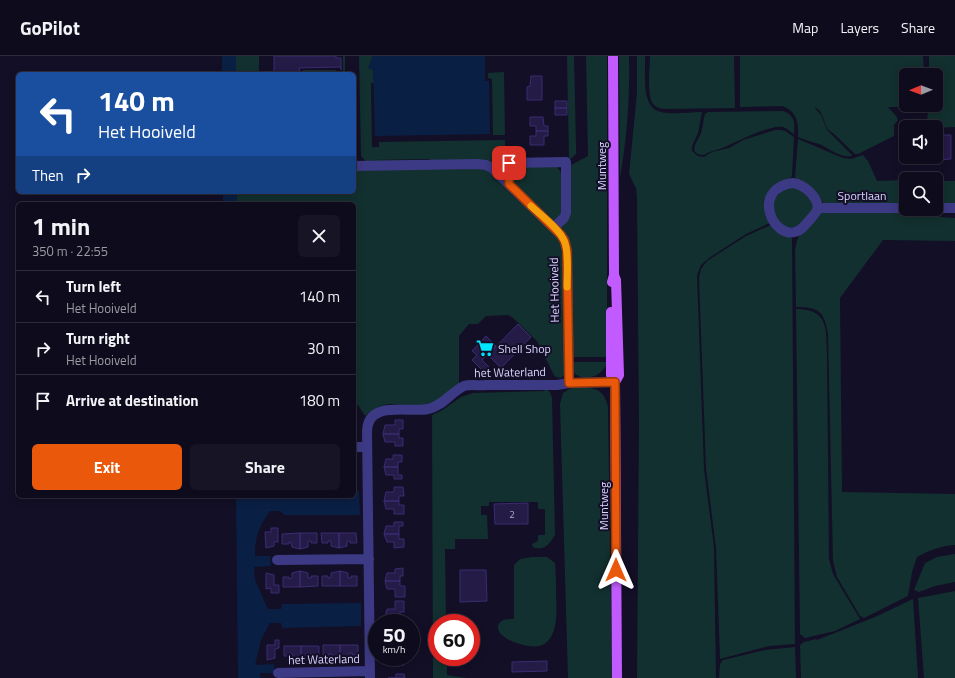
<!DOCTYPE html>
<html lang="en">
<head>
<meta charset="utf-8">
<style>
	body { margin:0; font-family:"Titillium Web",sans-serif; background:#171425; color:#f1f3f6; height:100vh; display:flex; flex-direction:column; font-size:15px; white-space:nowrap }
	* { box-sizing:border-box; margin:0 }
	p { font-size:13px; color:#9b9ba3 }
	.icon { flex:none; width:22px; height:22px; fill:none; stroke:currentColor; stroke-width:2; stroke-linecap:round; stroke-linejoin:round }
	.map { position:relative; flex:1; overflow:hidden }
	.panel { position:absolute; left:16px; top:146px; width:340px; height:296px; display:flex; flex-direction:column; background:#0e0b1c; border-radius:6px; box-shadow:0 2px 10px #0003,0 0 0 1px #2e2b3b }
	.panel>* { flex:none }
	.top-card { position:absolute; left:16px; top:16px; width:340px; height:122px; border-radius:6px; box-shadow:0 2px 10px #0003,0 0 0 1px #2e2b3b; background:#1a4fa0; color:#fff; overflow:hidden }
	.needle { width:26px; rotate:269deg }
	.tools { position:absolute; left:899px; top:12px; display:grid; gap:8px }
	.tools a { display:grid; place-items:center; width:44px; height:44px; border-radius:6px; background:#0e0b1c; box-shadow:0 2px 10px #0003,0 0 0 1px #2e2b3b; font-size:20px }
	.speed { position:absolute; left:368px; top:558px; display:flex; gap:8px; font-size:20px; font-weight:700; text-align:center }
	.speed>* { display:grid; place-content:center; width:52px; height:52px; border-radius:50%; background:#0e0b1c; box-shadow:0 2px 10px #0003,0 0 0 1px #2e2b3b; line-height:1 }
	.speed small { font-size:10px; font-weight:400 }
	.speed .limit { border:6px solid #d22; background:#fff; color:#111 }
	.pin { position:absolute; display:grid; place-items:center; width:34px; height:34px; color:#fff; margin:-17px; border-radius:8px; box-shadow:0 2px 6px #0006 }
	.me { position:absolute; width:44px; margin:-22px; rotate:0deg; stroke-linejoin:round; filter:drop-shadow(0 0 3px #0008) }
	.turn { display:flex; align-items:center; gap:14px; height:84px; padding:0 16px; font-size:18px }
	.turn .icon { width:52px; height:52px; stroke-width:2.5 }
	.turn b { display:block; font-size:28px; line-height:34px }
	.then { display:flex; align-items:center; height:38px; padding:0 16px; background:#0003; gap:8px; font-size:15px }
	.round { display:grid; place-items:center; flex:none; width:42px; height:42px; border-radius:6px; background:#171425 }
	.summary { display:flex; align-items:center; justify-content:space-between; height:68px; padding:0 16px }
	h1 { font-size:24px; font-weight:700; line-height:30px }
	.action { display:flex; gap:8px; margin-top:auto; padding:8px 16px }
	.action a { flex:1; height:46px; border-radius:6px; background:#ea580c; color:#fff; font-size:16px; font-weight:700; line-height:46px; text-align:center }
	.action a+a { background:#171425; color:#f1f3f6 }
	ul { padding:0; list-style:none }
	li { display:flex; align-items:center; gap:12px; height:52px; padding:0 16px; border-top:1px solid #2e2b3b }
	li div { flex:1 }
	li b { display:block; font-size:15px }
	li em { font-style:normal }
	header { display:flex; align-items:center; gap:24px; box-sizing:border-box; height:56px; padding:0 20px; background:#0e0b1c; border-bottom:1px solid #2e2b3b }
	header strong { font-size:19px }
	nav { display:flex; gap:22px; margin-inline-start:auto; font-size:14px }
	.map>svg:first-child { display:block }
	.green { fill:#12302f; fill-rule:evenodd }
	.water { fill:#0a1f44 }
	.building { fill:#241b47; stroke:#3b2d73 }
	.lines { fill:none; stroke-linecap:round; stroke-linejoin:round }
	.street { stroke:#3d3a85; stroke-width:10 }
	.primary { stroke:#c25bff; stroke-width:10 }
	.route-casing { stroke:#983908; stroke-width:10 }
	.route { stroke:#ea580c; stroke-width:7 }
	.slow { stroke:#f59e0b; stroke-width:7 }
	.labels { text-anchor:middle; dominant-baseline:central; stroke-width:4; stroke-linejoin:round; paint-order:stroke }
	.number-label { font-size:10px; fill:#aca6d1 }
	.street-label { font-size:12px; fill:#d9d4ff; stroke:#130f26 }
	.poi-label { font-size:12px; fill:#d9d4ff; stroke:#130f26; text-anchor:start }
</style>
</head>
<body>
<header>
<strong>GoPilot</strong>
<nav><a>Map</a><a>Layers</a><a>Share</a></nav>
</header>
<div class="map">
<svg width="955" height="622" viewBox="0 0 955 622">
	<rect width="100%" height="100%" fill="#130f26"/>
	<!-- green -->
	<path class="green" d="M236 0H259V17H271V18H236Z
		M343 0H345V18H303V14H336V16H343Z
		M359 0H373L369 11 373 13 374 27H371L372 91H379V86L505 84V94H503L502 100H505L504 113 502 114 366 106 361 100ZM430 103V104H372Z
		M567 0H574L576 89V98L569 104Z
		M586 0H607V301H574L560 171 569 110 588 100Z
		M619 0H629C630 41 627 82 620 122Z
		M637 0H645C646 16 640 52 661 56 674 59 688 56 702 56L698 77 692 90V95L698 100 704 101 712 96 729 92 743 84 775 74H781L785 75 794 81 792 120 789 124 771 137 772 166 746 178 709 202 701 209 697 219 704 413 714 491 716 622H637L639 368 637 143 636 132 629 118 637 37Z
		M650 0H734L735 52 666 53C662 53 657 52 654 49 646 42 650 11 650 0Z
		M740 0H923L924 19H906V49H923V51H888L897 61 898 64 894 69V80L858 98H855C848 92 842 85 834 78 832 76 829 75 827 72 823 64 823 54 814 51L821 59 827 74 852 99 851 100C839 102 829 92 819 88 812 86 805 84 798 81 799 67 797 55 782 50L740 51Z
		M929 0H955V71L936 72V71H926L929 49H936V19H929Z
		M504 16 505 79H493L492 23 488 22V17Z
		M783 55C795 59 795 67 794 78 790 76 787 72 783 71 771 68 739 85 727 90 719 94 712 94 704 99 686 98 698 85 701 77 703 71 703 64 705 58L708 56Z
		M798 83 843 102 851 103 863 99 868 105 877 125 906 124V150L825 148 798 126 795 121Z
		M513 111H557C566 118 563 146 563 157L554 166 514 126Z
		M483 112C494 118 501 128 510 137 527 154 549 168 562 189L565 318 561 322 556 321 554 319 537 285 512 261 508 259 486 260 478 268H469L459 280V328C452 334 444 341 436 345 422 352 404 348 390 348 380 349 372 354 365 360L358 349H354V148H237V136H354V114Z
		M936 125H955V150H936Z
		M786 130 806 135 815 151 801 171H783C769 149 767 150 786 130Z
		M860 154 930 158 941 161 955 162V185L883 184 840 242 842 436 955 438V489C940 490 930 494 917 501L912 516 908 540 864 562 860 560 837 521 833 505 828 278C824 255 819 251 796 251L795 194 797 184 799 180 820 157 825 155Z
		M773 168 791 180 792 183 795 588 769 590 720 603 716 492 706 413 699 222 701 213 707 205 746 180Z
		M796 253C829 253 826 273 827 299L829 503 833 518 860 563 835 575 805 582 800 578Z
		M575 306H607C604 320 584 327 574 317L573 307Z
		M571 332C590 332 603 329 608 351L612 622H568L560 348 563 337Z
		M545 333 550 336 552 342 555 478C551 487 544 496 533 491L532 488 538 485V479H545V453H538V446H489V450H481V459H487L488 483H455V493H445L446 567H437V601H447V619L466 622H433L432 359 441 355 461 341 473 337 544 335Z
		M955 498V526L935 530 919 536 914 534 925 507 937 501Z
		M532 501H547L555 507C556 518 556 528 556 539 557 558 559 595 529 590 520 588 510 586 503 580 498 576 495 569 502 565 505 563 511 563 514 563V509L520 503Z
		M955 535V622H924L918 542Z
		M913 543 918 622H801L800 589 804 586 816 583 817 584 875 561Z
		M795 591 796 622H719L720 608 723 604 765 594Z"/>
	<!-- water -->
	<path class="water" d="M222 0H236V18H222Z
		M373 0H485V25H489L490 78 375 80 373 14 368 12Z
		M223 136H237V148H223Z
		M354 435H359L360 459H285L280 455H270C259 471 255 480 255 500H270L271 510 254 511 255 524 268 553H281L282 548 361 547V570L282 572 281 567H270L261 584 255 609 274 608V617H260V622H238L236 440H267L268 441H280V440H354Z"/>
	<!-- building -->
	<path class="building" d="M274 0H336V2H341V14V11L299 12 300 18H274Z
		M531 20H542V44H527V31L530 30Z
		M555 45H567V52H555Z
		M555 52H567V59H555Z
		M530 61H543L544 70H548V75H536V70H530Z
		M914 69V71H906V96L900 97V70Z
		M536 75H548V80H544V89H530V80H536Z
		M936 79H951V103L935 104Z
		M518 268 531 281 501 312 488 299Z
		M486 280 496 290 482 304 489 311 484 316 472 304 477 299 472 295Z
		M395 364H403V373H399V378H383L385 369H395Z
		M383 378H399V382H403V390H395V386H385Z
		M393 399H402V406H398V411H384L386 403H393Z
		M354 407H356V418H354Z
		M384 411H398V419H402V423H394V419H386Z
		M394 431H403L404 440H399V445H384L386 436H394Z
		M384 445H399V449H404V458H394V453H386Z
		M528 447V468H495L494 448Z
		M394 466H403V470H399V478H384L386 470H394Z
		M271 472H278V486H274V490L266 492 265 476H271Z
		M300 477V493L292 491 291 486H289V488H282V478Z
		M300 477H317V487H311V485H308V491L300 493Z
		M321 477H339V492L331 490V485H328V487H322Z
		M339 477H356L357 487H350V485H347V490L339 492Z
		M384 478H399V483H404V491L394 492V486H387Z
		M403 512V520H400V525H385L387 517H395V513Z
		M460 514H486L487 545 460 546Z
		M300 515 308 517V522H311V520H318V530L300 531Z
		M300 515V531H283V521H289V523L292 522V517Z
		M340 515 348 517V522H351V520H357V530H340Z
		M340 515V530H322V520H328V522H331V517Z
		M266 517 274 519V529H279V537H271V532L266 533Z
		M385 525H400V530H405V541H395V533H387Z
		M395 545H404V556H400V561H385L387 553H395Z
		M385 561H400V565H404V567H386Z
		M275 584H279V592L275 593V602L267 604V589H275Z
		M323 589H340V605L332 603V598H329V599H323Z
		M340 589H358V599H352V597H349V602L340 605Z
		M284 590H301V605L293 603V598H290V600H284Z
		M301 590H319V600H312V598H310V603L301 605Z
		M387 601 404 602V609L396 610V605L388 606Z
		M547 605V615L512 616V606Z
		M396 618H404L405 622H388H396Z"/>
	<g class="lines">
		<!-- street -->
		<path class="street" d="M354 110 477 108 486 109 492 112 557 175 564 183 567 195 569 327
			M793 127C805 129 817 140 818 152 816 158 811 162 807 167 804 170 802 173 798 175 773 186 750 132 793 127Z
			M509 128V107L566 106V157L564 162 554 171
			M818 152H906
			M936 152H955
			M354 391H367
			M277 504 369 503
			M278 617 370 615
			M370 622 367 375C368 344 408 357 428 353 443 350 451 336 464 330 470 328 480 330 486 329 509 329 533 329 557 329L569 327 615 326"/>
		<!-- primary -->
		<path class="primary" d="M614 219 616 224 619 319 615 326 617 622
			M612 226 614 219 613 0
			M611 256V319L615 326"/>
	</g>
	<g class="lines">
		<!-- route casing -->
		<g class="route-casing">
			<path id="route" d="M509 107V128L561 179 565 186 567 195 569 327 615 326 616 514"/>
		</g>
		<!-- route -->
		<use href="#route" class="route"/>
		<!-- slow -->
		<path class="slow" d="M531 150C541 159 561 174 565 187 569 199 567 218 567 231"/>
	</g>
	<!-- icons -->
	<defs>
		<g id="supermarket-bare" transform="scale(1.38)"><path d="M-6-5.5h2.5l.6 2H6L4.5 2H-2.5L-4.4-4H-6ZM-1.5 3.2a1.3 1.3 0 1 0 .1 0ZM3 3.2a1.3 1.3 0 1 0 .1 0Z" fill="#00e5ff" stroke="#130f26" stroke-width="2.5" paint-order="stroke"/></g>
	</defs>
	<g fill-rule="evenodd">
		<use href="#supermarket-bare" x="485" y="292"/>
	</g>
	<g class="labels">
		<!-- number labels -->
		<g class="number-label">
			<text x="512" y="458">2</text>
		</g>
		<!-- street labels -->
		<g class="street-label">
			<text transform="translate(601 110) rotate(-90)">Muntweg</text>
			<text x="862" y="139">Sportlaan</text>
			<text transform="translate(554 234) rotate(-91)">Het Hooiveld</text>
			<text transform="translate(510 316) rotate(-1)">het Waterland</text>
			<text transform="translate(603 450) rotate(-90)">Muntweg</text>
			<text transform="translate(324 603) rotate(-1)">het Waterland</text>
		</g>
		<!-- poi labels -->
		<g class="poi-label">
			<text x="498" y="292">Shell Shop</text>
		</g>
	</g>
</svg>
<div class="tools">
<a><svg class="needle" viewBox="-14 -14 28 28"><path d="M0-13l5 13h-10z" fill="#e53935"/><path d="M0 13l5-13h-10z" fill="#9b9ba3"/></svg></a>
<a><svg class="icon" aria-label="sound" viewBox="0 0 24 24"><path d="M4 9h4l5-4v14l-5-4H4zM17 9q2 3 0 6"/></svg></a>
<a><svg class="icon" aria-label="search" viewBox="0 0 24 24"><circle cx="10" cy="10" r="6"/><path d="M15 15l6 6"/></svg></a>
</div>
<div class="speed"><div>50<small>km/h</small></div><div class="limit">60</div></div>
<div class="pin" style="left:509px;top:107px;background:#d93025"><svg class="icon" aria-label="arrive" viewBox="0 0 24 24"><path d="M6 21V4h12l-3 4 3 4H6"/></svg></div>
<svg class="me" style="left:616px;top:514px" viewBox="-20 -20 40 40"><path d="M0-17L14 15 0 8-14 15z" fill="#ea580c" stroke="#fff" stroke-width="4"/></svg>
<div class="top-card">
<div class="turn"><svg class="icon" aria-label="left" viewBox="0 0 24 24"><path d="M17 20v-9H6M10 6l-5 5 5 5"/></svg><div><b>140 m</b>Het Hooiveld</div></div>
<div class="then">Then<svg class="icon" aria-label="right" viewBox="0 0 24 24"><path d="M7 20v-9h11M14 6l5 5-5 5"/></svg></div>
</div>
<section class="panel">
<div class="summary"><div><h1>1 min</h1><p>350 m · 22:55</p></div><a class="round"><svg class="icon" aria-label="close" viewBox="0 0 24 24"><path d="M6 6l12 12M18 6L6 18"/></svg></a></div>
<ul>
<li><svg class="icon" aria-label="left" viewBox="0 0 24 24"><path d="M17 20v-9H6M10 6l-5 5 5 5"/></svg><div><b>Turn left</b><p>Het Hooiveld</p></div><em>140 m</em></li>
<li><svg class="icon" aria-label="right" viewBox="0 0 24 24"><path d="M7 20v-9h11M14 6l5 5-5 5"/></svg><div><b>Turn right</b><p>Het Hooiveld</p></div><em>30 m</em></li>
<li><svg class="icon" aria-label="arrive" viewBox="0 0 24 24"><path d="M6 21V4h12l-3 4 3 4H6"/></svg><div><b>Arrive at destination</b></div><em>180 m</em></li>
</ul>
<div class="action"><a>Exit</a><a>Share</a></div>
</section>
</div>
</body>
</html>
